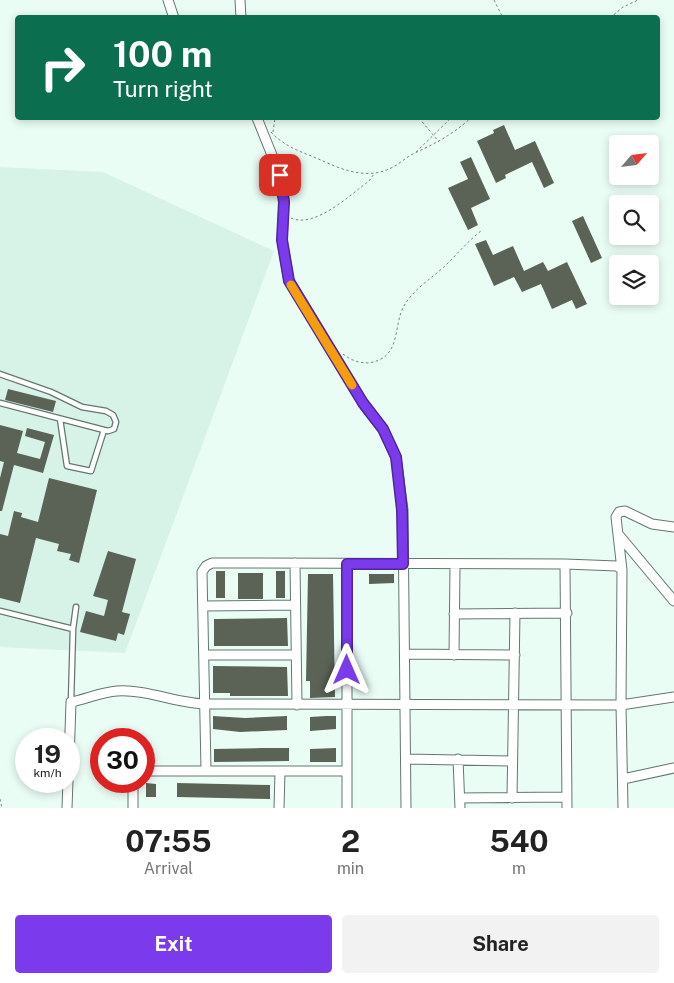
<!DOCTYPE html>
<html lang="en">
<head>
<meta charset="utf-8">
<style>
	body { margin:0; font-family:"Public Sans",sans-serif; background:#f2f2f2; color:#222; height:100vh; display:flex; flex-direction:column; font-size:19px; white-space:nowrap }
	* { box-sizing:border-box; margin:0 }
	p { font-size:16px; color:#767676 }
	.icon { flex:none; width:28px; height:28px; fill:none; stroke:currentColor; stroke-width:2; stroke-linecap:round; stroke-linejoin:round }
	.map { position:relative; height:808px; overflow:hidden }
	.sheet { display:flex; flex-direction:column; background:#fff; flex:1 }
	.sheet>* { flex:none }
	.banner { position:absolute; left:15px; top:15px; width:645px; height:105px; border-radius:5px; box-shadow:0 2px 8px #0003; background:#0b6e4f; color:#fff; overflow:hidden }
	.needle { width:32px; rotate:62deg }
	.buttons { position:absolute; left:609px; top:135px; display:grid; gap:10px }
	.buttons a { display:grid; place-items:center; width:50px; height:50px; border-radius:5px; background:#fff; box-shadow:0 2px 8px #0003; font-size:25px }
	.speed { position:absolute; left:15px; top:728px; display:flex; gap:10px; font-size:25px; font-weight:700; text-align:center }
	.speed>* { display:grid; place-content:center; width:65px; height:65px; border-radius:50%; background:#fff; box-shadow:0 2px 8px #0003; line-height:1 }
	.speed small { font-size:12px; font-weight:400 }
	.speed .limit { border:8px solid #d22; background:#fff; color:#111 }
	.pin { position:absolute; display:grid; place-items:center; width:42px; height:42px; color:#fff; margin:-21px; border-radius:10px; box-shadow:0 2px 8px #0006 }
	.me { position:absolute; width:55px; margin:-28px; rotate:0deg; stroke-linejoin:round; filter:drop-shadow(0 0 4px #0008) }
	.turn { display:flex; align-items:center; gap:18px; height:105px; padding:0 15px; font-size:22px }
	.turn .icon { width:65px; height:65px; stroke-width:2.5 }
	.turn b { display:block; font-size:35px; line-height:42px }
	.eta { display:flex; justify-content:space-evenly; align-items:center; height:85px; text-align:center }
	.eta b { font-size:30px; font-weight:700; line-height:35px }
	.cta { display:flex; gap:10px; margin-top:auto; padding:10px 15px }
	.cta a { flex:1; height:58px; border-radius:5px; background:#7c3aed; color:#fff; font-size:20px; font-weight:700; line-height:58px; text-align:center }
	.cta a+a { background:#f2f2f2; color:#222 }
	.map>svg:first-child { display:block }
	.built { fill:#d7f2e7 }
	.building { fill:#5b6357 }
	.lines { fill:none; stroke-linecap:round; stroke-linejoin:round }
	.lane-casing { stroke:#65766f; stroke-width:7 }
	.street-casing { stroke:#65766f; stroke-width:11 }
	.path { stroke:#77847f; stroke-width:1; stroke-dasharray:2.5 2.5; stroke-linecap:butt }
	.lane { stroke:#fff; stroke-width:4.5 }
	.street { stroke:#fff; stroke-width:9 }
	.route-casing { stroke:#51269a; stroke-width:12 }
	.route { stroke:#7c3aed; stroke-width:9 }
	.slow { stroke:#f59e0b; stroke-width:9 }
</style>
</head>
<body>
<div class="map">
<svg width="674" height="808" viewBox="0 0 674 808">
	<rect width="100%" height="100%" fill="#eafdf5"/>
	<!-- built -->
	<path class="built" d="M0 167 103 172 274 251 125 653 0 647Z"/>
	<!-- building -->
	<path class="building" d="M504 125 515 150 535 141 554 183 544 188 532 162 505 175 506 178 496 183 477 141 494 133 493 130Z
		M471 157 490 199 471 208 478 225 468 230 448 188 468 179 460 162Z
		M583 216 602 258 591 263 572 221Z
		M486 240 493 255 513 246 524 271 543 262 548 271 567 262 587 304 576 309 572 300 552 309 541 284 522 292 514 277 494 286 475 244Z
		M8 389 56 401 53 412 5 400Z
		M0 425 23 431 17 453 40 459 45 442 25 436 27 428 54 435 43 473 14 465 2 511H0V478L4 462 0 461Z
		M49 478 97 490 79 563 69 560 71 554 57 551 59 544 36 538 20 603 0 598V534L8 536 14 511 22 513 21 517 38 522Z
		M108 551 136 559 122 612 130 614 124 635 118 633 116 641 80 632 86 611 104 616 108 600 93 596Z
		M216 571H225V598H216Z
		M276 571H285V598H276Z
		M238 573H263V599H238Z
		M308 574H333L335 697 310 698V681H306Z
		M369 574H394V583L369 584Z
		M287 618 288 646H214V619Z
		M213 666 287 667 288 696H230V693H213Z
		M213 716 245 718 287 716V730L240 732 213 729Z
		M326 716H336V729L310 731V717Z
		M262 748H289V761L214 762V749Z
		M336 748V762H310V749Z
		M146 783 156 784V797H146Z
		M177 783 270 785V799L177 797Z"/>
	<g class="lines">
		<!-- lane casing -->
		<g class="lane-casing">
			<path id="lane" d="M0 374 51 392 82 407 106 411 113 415 116 422 114 429 108 431 104 430
				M0 403 104 430 91 471 67 466 60 419
				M0 611 73 629 76 607
				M71 702 73 629"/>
		</g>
		<!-- street casing -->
		<g class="street-casing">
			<path id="street" d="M168 0 174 18
				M240 0 241 18
				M257 118 280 175 284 202 282 240 289 281 363 403 383 429 396 457 403 510 406 808
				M618 534 674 601
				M295 563 297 705
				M347 564V808
				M565 564 567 808
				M204 606 295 605
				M454 614 567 613
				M406 654 515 655
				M205 655H295
				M454 655 455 565
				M406 759 512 761
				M458 759 460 808
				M69 761 71 702C86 699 102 692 117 691 146 689 175 703 204 704L621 705 674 697
				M206 770 202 572 206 566 212 563 565 564 617 566 622 570
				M144 771H346
				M623 779 674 768
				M460 798 567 797
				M512 798 515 613
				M67 808 68 781
				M133 808V781
				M279 808 280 772
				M623 808 621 705 622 570 616 517 619 512 625 511 652 524 674 527"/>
		</g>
		<!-- path -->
		<path class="path" d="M494 0 503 18
			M610 18 623 7 638 0
			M419 118 439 142
			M271 132C283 145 298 151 314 157 338 168 365 181 391 168 400 164 407 156 417 152 440 141 451 135 471 118
			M273 132 275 118
			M416 152 451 118
			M291 218C315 229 351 194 369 181L374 174
			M343 354C353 362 366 366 379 360 400 351 394 323 404 306 414 288 433 278 448 263 459 252 468 241 481 231
			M0 799 2 808"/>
		<!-- lane -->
		<use href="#lane" class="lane"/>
		<!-- street -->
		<use href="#street" class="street"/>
	</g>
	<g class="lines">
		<!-- route casing -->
		<g class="route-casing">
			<path id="route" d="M280 175 284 202 282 240 289 281 363 403 383 429 396 457 402 510 403 564H347V670"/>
		</g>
		<!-- route -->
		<use href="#route" class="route"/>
		<!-- slow -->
		<path class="slow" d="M291 285 352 385"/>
	</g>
</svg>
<div class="buttons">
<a><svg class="needle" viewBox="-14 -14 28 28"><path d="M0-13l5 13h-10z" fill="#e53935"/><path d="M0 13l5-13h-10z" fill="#767676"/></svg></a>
<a><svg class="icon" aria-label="search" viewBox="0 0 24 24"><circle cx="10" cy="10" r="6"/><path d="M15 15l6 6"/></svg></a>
<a><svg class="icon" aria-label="layers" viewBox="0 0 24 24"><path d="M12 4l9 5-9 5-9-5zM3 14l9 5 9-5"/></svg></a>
</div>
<div class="speed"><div>19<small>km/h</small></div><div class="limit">30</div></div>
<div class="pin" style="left:280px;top:175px;background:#d93025"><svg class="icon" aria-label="arrive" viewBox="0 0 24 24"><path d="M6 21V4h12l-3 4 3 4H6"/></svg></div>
<svg class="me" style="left:347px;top:670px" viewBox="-20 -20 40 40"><path d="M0-17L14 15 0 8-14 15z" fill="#7c3aed" stroke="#fff" stroke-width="4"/></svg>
<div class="banner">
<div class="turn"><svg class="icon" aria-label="right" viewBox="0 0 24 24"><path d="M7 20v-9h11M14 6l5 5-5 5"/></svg><div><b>100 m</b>Turn right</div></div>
</div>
</div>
<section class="sheet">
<div class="eta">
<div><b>07:55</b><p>Arrival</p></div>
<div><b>2</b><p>min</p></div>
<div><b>540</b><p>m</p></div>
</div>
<div class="cta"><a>Exit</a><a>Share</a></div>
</section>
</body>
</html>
